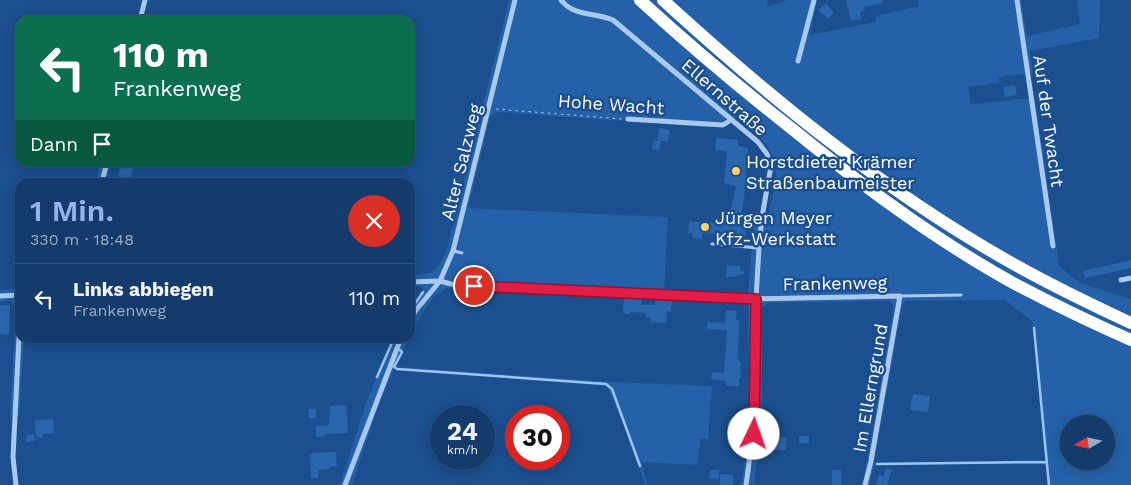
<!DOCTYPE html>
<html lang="de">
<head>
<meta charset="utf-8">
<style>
	body { margin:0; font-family:"Work Sans",sans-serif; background:#1d4271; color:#f1f3f6; height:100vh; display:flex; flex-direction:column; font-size:19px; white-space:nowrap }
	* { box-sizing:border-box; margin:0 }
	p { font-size:16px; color:#9dadc1 }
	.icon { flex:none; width:28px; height:28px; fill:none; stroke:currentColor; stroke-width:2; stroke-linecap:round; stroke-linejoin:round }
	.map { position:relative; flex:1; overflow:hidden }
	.details { position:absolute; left:15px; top:178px; width:400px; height:165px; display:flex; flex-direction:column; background:#143b6b; border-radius:15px; box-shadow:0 2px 12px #0003,0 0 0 1px #33557e }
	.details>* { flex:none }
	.guide { position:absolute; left:15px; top:15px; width:400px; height:152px; border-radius:15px; box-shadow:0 2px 12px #0003,0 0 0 1px #33557e; background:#0b6e4f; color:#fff; overflow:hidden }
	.needle { width:32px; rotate:261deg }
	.buttons { position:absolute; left:1060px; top:415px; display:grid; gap:10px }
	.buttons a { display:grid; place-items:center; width:55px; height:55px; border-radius:50%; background:#143b6b; box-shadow:0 2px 12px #0003,0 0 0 1px #33557e; font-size:25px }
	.speed { position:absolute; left:430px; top:405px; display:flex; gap:10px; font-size:25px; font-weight:700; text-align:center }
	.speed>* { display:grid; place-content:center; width:65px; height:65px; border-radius:50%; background:#143b6b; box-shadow:0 2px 12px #0003,0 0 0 1px #33557e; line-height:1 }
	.speed small { font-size:12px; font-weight:400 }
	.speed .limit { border:8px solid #d22; background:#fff; color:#111 }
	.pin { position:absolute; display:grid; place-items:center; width:42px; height:42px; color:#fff; margin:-21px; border:2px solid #fff; border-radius:50%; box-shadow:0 1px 5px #0007 }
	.me { position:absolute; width:55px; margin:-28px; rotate:3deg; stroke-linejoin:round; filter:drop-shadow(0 0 4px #0008) }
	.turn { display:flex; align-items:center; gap:18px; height:105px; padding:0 15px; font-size:22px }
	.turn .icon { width:65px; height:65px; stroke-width:2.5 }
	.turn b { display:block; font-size:35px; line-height:42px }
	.then { display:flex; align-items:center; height:48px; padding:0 15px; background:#0003; gap:10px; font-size:19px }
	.round { display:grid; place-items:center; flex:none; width:52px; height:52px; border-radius:26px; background:#1d4271 }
	.overview { display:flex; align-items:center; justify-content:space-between; height:85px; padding:0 15px }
	h1 { font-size:30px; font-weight:600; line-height:38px; color:#95b2f1 }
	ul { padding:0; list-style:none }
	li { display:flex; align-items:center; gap:15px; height:70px; padding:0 15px; border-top:1px solid #33557e }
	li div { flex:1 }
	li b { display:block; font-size:19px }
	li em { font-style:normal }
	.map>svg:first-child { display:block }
	.green { fill:#2461a8; fill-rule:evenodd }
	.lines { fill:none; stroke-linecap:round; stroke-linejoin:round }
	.stream { stroke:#9cc4f0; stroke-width:2.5 }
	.building { fill:#2a66ad }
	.path { stroke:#a9c9ee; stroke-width:1; stroke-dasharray:2.5 4; stroke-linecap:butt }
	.lane { stroke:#a9c9ee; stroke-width:3 }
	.street { stroke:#a9c9ee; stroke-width:5 }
	.highway { stroke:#fff; stroke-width:12 }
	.route-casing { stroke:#92132f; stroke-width:12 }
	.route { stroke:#e11d48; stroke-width:9 }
	.poi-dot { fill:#ffd166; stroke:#1b4f8f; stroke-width:2 }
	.labels { text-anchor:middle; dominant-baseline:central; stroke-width:5; stroke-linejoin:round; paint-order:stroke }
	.street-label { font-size:18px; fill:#fff; stroke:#1b4f8f }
	.poi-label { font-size:18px; fill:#fff; stroke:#1b4f8f; text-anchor:start }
</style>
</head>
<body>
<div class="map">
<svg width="1131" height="485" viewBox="0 0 1131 485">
	<rect width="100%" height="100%" fill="#1b4f8f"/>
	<!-- green -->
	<path class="green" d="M509 0H768L767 7 787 0H817L810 35 875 22 876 16 919 6 918 0H1021L1027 36 1080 24 1077 0H1100L1099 38 1030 51 1032 73 999 77V83L968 87 971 104 1035 98 1059 266 1080 283 1131 299V485H1047L1046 466 1041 463 874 465 869 485H862L867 462 894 306 890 301 767 303 762 308V418L754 485H741C753 427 748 369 748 310 748 281 752 251 755 222L766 223C771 201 783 171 770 150 762 137 747 127 735 118L705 127 497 112 490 117 468 208 668 217 664 291 607 288 606 296 447 288C429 296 419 319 410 336V310L424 291 421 286H410V275C437 274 435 273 447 249ZM1005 300 1032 321 1045 460 874 463 902 306 906 301ZM1069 424H1106V461H1069Z
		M100 163H111L106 182H96Z
		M20 289V338H24L19 416H10L16 307 11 301 0 302V290Z
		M394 338H409L396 365 397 367 611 382 712 386 708 439 701 438 697 465 641 462 648 485H645L630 440 608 388 606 386 394 369 378 406 352 485H340L367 400Z"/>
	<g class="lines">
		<!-- stream -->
		<path class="stream" d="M410 311 423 292
			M1034 328 1049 485
			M400 350 402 352 394 367 397 369 606 384 612 389 640 466
			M377 377 394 338
			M877 464 1046 462"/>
	</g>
	<!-- building -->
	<path class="building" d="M846 0H883V3L864 7 865 11 860 12 861 19 851 21Z
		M826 3 834 13 828 19 818 10Z
		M1015 85 1017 95 1005 97 1003 87Z
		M659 128 670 130 668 142 657 140Z
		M716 138 738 140V146L748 148 744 200 741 214 730 212 736 186 724 183 727 151 715 150Z
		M654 140 661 141 659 150 652 149Z
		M123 162 134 166 129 180 118 176Z
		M689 221 746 226 745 239H739V241H720V234L702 233V239L692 238 693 233H688Z
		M1131 260V268L1085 278 1083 271Z
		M727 265 741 266 740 270 745 273 734 277H726Z
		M624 298 642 300 641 305H655V300L672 301 671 312 667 311 666 323 651 322V318L645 317 646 313 631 312 630 314 623 313Z
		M0 305H10L9 335 0 334Z
		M726 310 737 311 736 320 739 321 738 361H741L740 375 742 377 739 379V386H726V381L711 379 712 372 724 373 727 330 707 329V322L725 323Z
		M913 394 930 396 928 412 910 410Z
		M346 405 348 433 325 434V436L316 437V426L329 425 330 406Z
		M309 409H316V418H309Z
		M53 419 54 433 43 434V437H36L35 420Z
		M728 420 743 421 742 434H727Z
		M34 434 35 441 27 442 26 435Z
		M799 436H809V443H799Z
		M786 437V450H767L766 438Z
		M336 452 337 466 329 467V469L318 470V478H311L310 453Z
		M885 469 892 470 887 485H876L879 475 884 476Z
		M710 470H719V479L709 478Z
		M832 470H841V485H832Z
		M720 474 733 475V485H720Z"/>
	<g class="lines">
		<!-- path -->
		<path class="path" d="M496 109 622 119"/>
		<!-- lane -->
		<path class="lane" d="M712 244 759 248
			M454 251 462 253
			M900 296 961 295"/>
		<!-- street -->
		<path class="street" d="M561 0C574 17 595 12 613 20L758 142 767 154 771 166 762 217 759 248 756 299 755 419 746 485
			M1017 0 1053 246
			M140 20 145 0
			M798 61 814 0
			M628 119 723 125 731 120
			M102 182 107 162
			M1121 280 1131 278
			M410 282 440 281 455 285 743 299 900 296 871 461 865 485
			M0 296 20 295
			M410 320 416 310 440 281 453 251 515 0
			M16 485 13 457 20 317
			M345 485 401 338"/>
		<!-- highway -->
		<path class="highway" d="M640 0C689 45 739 87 791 128 861 185 935 240 1015 284 1053 304 1092 323 1131 340
			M663 0C769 97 884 191 1010 262 1049 284 1090 304 1131 323"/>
	</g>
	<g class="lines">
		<!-- route casing -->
		<g class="route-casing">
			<path id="route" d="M474 286 756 299 754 434"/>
		</g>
		<!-- route -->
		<use href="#route" class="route"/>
	</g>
	<!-- markers -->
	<g class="poi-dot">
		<circle cx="736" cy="171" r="5"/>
		<circle cx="705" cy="227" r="5"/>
	</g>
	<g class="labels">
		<!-- street labels -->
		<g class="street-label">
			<text transform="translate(725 97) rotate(41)">Ellernstraße</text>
			<text transform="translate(611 104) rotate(4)">Hohe Wacht</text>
			<text transform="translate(1049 121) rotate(82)">Auf der Twacht</text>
			<text transform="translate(461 162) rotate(-76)">Alter Salzweg</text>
			<text transform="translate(835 283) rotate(-1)">Frankenweg</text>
			<text transform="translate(870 388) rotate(-80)">Im Ellerngrund</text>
		</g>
		<!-- poi labels -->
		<g class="poi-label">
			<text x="746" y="161">Horstdieter Krämer<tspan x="746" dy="21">Straßenbaumeister</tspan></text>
			<text x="715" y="217">Jürgen Meyer<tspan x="715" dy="21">Kfz-Werkstatt</tspan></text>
		</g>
	</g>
</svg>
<div class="buttons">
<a><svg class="needle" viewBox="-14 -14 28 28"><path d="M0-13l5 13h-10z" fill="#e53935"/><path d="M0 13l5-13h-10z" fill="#9dadc1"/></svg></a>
</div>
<div class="speed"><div>24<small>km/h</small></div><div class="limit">30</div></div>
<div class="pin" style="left:474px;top:286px;background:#d93025"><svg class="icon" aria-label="arrive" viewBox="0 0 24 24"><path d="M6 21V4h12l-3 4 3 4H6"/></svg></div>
<svg class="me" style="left:754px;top:434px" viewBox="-20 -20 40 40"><circle r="19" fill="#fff"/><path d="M0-13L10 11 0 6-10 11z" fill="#e11d48"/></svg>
<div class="guide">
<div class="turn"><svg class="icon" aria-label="left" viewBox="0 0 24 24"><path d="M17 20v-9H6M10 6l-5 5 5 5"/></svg><div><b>110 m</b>Frankenweg</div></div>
<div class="then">Dann<svg class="icon" aria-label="arrive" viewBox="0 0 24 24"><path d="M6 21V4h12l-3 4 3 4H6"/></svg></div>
</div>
<section class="details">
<div class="overview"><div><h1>1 Min.</h1><p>330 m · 18:48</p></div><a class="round" style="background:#d93025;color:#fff"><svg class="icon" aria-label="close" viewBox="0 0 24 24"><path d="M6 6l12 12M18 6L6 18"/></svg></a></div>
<ul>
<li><svg class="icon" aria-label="left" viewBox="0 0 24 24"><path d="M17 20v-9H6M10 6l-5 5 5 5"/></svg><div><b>Links abbiegen</b><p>Frankenweg</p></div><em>110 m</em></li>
</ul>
</section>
</div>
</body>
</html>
